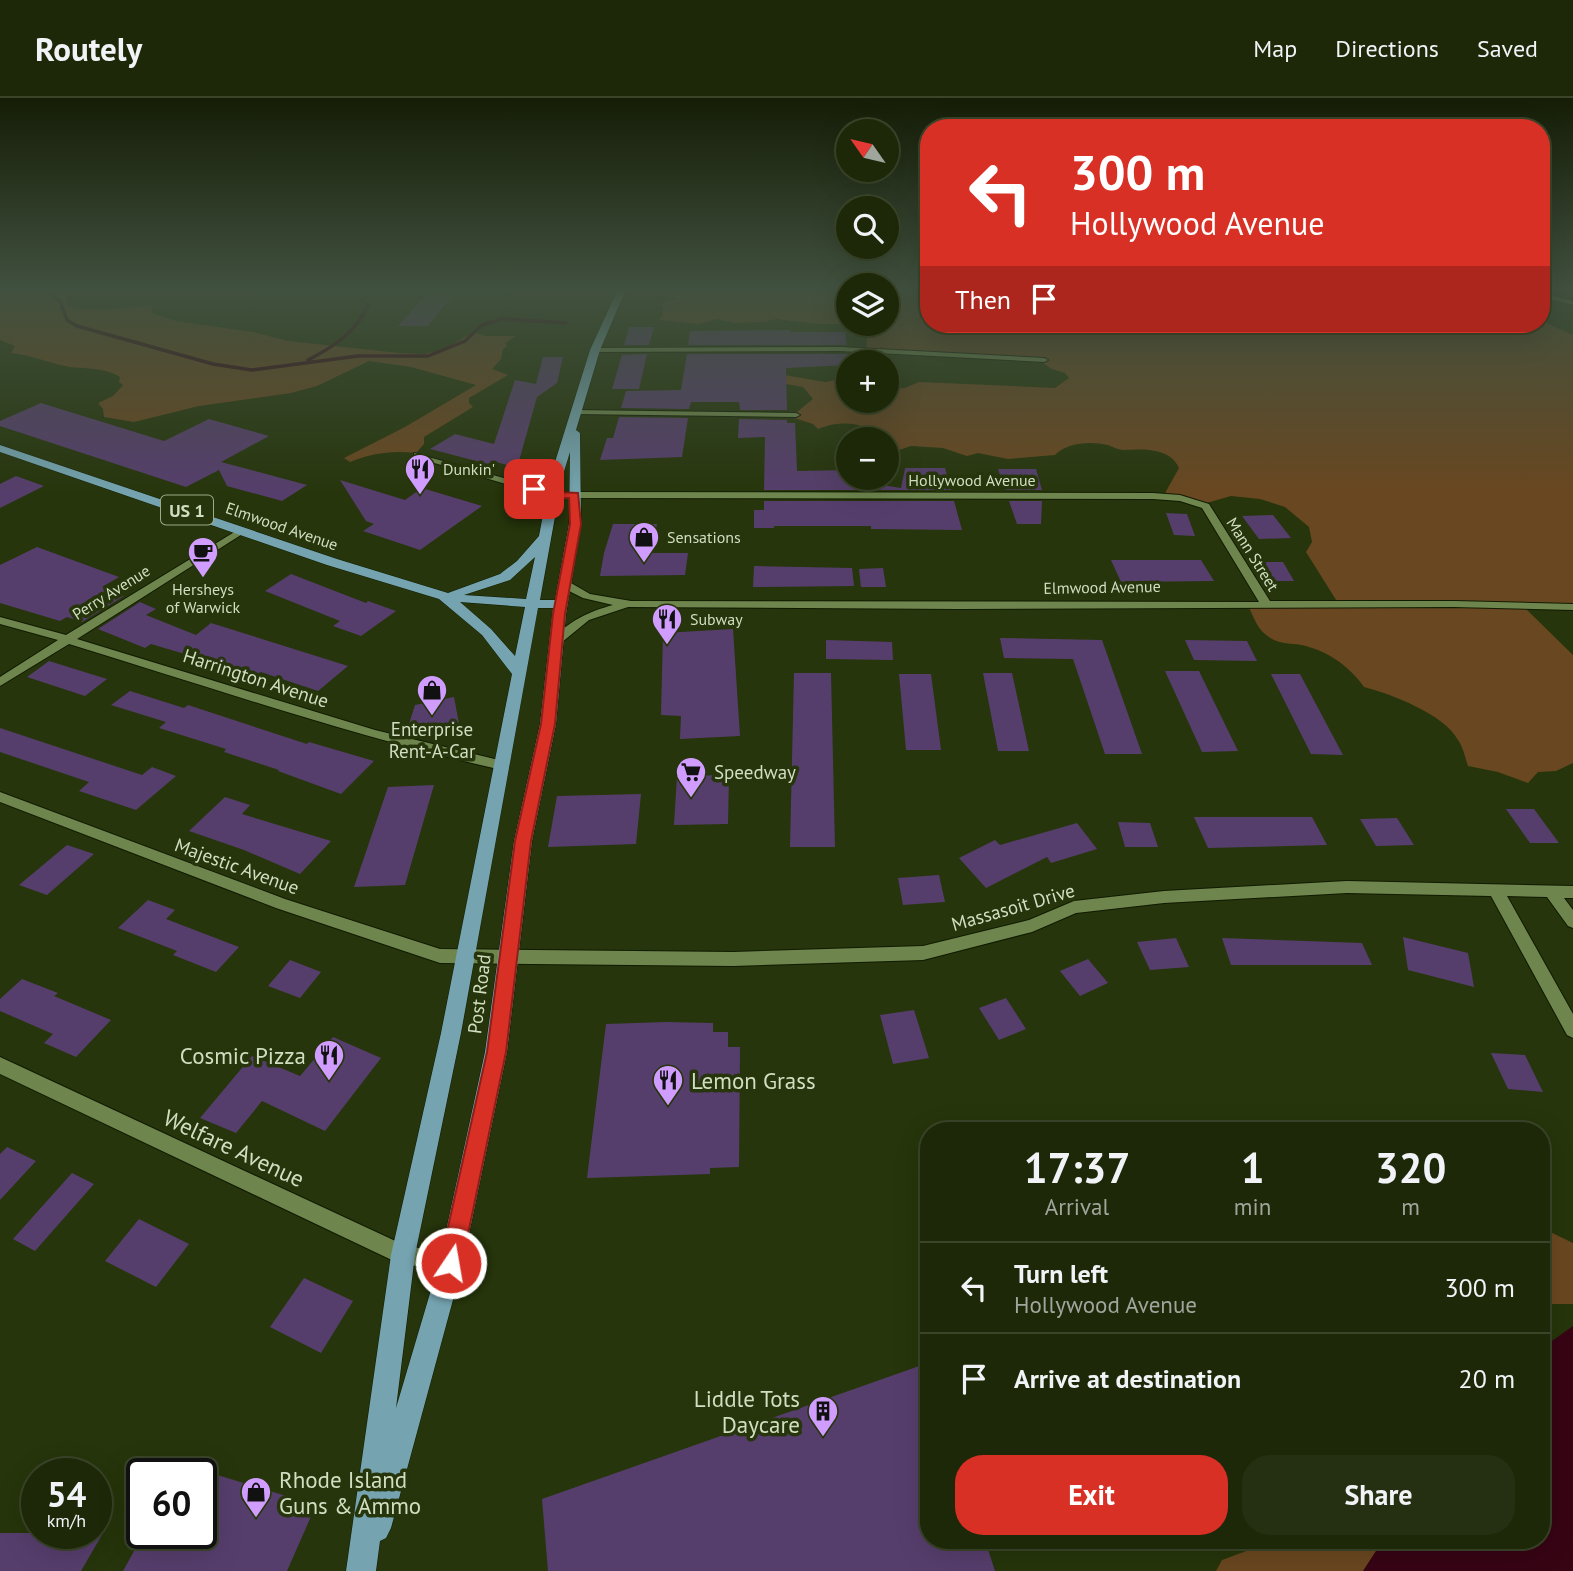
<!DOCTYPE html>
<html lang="en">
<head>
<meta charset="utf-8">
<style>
	body { margin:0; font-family:"PT Sans",sans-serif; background:#253012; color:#f1f3f6; height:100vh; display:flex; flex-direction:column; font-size:26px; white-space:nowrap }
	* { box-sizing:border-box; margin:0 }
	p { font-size:23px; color:#a0a69c }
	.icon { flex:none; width:38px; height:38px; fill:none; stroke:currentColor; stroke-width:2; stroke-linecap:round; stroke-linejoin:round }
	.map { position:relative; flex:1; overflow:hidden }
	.details { position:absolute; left:920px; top:1024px; width:630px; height:427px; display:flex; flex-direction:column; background:#1c2808; border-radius:28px; box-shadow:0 7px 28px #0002,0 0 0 2px #3a4429 }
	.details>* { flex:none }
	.banner { position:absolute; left:920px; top:21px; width:630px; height:214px; border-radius:28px; box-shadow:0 7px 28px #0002,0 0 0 2px #3a4429; background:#d93025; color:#fff; overflow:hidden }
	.needle { width:46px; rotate:304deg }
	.controls { position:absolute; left:836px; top:21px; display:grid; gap:14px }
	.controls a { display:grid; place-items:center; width:63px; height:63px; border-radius:50%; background:#1c2808; box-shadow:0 7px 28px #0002,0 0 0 2px #3a4429; font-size:35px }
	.speed { position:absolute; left:21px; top:1360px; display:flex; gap:14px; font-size:35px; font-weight:700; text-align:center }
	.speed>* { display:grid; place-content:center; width:91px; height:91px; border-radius:50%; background:#1c2808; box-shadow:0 7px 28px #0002,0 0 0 2px #3a4429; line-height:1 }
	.speed small { font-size:18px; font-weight:400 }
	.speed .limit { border:4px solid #111; border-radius:10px; background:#fff; color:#111 }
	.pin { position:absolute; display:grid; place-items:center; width:60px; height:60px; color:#fff; margin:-30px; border-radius:14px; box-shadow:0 4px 10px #0006 }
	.me { position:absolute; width:77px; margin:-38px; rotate:12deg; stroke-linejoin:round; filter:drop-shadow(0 0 5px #0008) }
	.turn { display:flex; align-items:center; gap:24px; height:147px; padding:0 35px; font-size:32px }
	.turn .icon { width:91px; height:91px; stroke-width:2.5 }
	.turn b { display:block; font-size:49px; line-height:60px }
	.then { display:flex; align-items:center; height:66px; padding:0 35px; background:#0003; gap:14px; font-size:26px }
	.eta { display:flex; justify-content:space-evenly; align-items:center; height:119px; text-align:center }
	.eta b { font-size:42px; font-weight:700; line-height:49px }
	.cta { display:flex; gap:14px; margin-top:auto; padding:14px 35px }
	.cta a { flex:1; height:80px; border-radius:28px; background:#d93025; color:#fff; font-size:28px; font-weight:700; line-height:80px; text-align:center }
	.cta a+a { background:#253012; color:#f1f3f6 }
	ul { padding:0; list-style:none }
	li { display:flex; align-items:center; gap:21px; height:91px; padding:0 35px; border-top:2px solid #3a4429 }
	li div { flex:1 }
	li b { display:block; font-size:26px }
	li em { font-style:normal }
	header { display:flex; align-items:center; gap:42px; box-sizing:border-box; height:98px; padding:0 35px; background:#1c2808; border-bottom:2px solid #3a4429 }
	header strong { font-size:33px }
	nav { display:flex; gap:38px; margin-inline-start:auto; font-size:24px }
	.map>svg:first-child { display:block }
	.green { fill:#694720 }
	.water { fill:#370414 }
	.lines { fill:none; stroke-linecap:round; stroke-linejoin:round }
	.stream { stroke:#370414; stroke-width:3.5 }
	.building { fill:#563e6c }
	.street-casing { stroke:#111b01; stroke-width:2 }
	.primary-casing { stroke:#111b01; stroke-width:1 }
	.street { fill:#6e864e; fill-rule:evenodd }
	.primary { fill:#75a4b0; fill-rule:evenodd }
	.route { fill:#d93025; stroke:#8d1f18; stroke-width:2 }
	.labels { text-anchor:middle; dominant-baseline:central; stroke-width:7; stroke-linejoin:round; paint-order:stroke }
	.far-poi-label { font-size:16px; fill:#d1dec1; stroke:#26350b; text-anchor:start }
	.far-street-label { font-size:16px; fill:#d1dec1; stroke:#26350b }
	.shield { fill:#26350b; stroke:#9eab8a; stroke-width:2 }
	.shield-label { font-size:18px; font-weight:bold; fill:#d1dec1 }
	.street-label { font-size:19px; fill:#d1dec1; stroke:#26350b }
	.poi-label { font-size:19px; fill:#d1dec1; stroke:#26350b }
	.near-poi-label { font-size:23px; fill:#d1dec1; stroke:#26350b; text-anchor:end }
	.near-street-label { font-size:23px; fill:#d1dec1; stroke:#26350b }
</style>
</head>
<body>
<header>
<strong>Routely</strong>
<nav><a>Map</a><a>Directions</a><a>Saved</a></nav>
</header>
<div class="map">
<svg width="1573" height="1473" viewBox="0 0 1573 1473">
	<rect width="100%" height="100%" fill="#26350b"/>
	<!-- green -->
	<path class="green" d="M84 191 67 199 68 207C101 218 123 206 155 209L151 211 152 215 176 223 253 234 288 243 399 255 424 256 445 251 473 234 486 238H516L505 245 507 248 503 251 501 261 492 271 508 277 469 300V305L473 309 424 339V346L416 355C393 352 371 355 350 364L344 360 405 329 476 287 411 269 369 263 317 288 291 295 199 308 134 324 104 319 103 311 98 305 113 298 123 287 119 284 120 279C102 268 85 272 65 268 47 264 30 257 11 255L15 248 0 242V192Z
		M681 191H849V226H887V191H929V226H1542V223L1573 237V508L1524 509 1573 557V665L1556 673 1538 674 1528 685 1498 674 1468 668C1465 659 1463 649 1458 642 1444 616 1391 596 1364 589 1349 568 1327 552 1301 547 1287 545 1276 546 1265 536 1257 530 1253 517 1248 508L1338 505 1306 454 1312 444 1309 429 1285 409 1260 401 1231 398 1196 408 1164 397 1179 370C1170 349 1142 351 1124 352 1119 352 1113 349 1108 347 1091 343 1067 344 1055 357L1008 361 978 355 967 358 943 350 911 348 896 353 887 350V341H873L875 336C860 322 835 324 818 331L813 326 788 318 786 315 797 314 813 301 803 289 780 285 784 277 825 284 847 280 849 303H887V291L905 290 919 284 1055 290 1069 280 1065 275 1052 271 1037 261 866 251 868 234 846 226H818L776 221 764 224 735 225 717 221 699 226 659 222 663 217V208L658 206 678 200 666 197Z
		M1542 1130 1573 1145V1206H1542Z
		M1276 1442H1395L1383 1473H1216L1222 1462Z"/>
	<!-- water -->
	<path class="water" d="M1573 1228V1473H1363L1383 1442H1542V1250Z"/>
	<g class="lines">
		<!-- stream -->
		<path class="stream" d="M43 191 60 203 67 222 77 228 213 266 252 272 358 258H428L465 243 482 227 502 221 566 225
			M308 262C333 249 357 234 368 207L360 202"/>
	</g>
	<!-- building -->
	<path class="building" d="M426 196H454L428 228H398Z
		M629 229H654L649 247H624Z
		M790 232V234H845L847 247H688L690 233Z
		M647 256 639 291H612L622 257Z
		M687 256H848L850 264 849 267 786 270 787 312H740L739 304H691L689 311 621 310 626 293 681 292Z
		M543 259H563L557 285 537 299 517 370 493 363 488 366 430 351 455 336 494 346 515 282 536 286Z
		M41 305 164 343 209 321 269 338 221 364 307 387 282 403 227 388 219 372 186 389 0 328V323Z
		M619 319 688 320 682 359 600 362 607 340H613Z
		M739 321 787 322V325H795L797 373 849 372V380H883L882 387 901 390 905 370H945L951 392H764L765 339 738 340Z
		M998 371H1036L1042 392H1005Z
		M16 378 44 388 0 410V386Z
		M340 382 405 402 422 390 482 408 420 452 363 433 374 426 366 423Z
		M764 403H954L962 432 871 431V428H774V430H754V412H764Z
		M1009 403H1042L1041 426H1017Z
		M1166 415 1187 416 1195 438 1174 437Z
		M1273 417 1291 440 1259 441 1242 418Z
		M613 426H657L651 455H688L685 477 600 478 604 455Z
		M37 449 119 479 102 489 124 498 82 524 67 519 60 523 0 505V467Z
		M1111 462H1201L1214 483 1121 484Z
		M1259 464H1283L1294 483H1270Z
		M754 468 852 470 854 488 753 489Z
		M883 470 886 489H861L859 471Z
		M291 476 366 505 368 503 396 513 361 538 333 528 340 523 265 493Z
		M140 504 156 511 146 517 196 537 211 525 348 568 318 593 261 574 256 577 151 546 145 550 98 531Z
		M733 531 740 638 680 641 681 618 661 617 663 535Z
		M1000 540 1102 542 1142 656H1105L1073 561 1004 560Z
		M826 542 892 544 893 562 826 561Z
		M1185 542 1247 543 1257 563 1194 562Z
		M49 563 107 581 85 598 27 579Z
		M1165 573H1199L1238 653 1202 654Z
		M794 575H831L835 749H790Z
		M983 575H1012L1029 653H998Z
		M899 576H931L941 652H906Z
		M1271 576H1300L1343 657 1311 656Z
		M130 593 184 610 188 607 307 646 309 644 374 663 341 696 278 673 279 672 224 654 226 651 159 630 166 624 111 607Z
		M454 599 460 631 430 638 408 629 415 607Z
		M0 630 142 677 152 669 176 678 136 712 79 693 89 684 0 654Z
		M729 677 728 726 674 727 677 678Z
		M434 687 405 787 354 789 388 689Z
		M641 696 636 746 548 749 557 698Z
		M225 699 250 707 242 716 331 743 300 776 244 752 189 733Z
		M1506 711H1534L1559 745H1530Z
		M1194 719H1312L1327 747 1208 750Z
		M1397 720 1414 747 1376 748 1360 721Z
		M1118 724 1150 725 1158 749H1125Z
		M1077 725 1097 751 1051 765 1047 759 986 790 959 760 995 742 1000 747Z
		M67 747 94 756 47 797 19 787Z
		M939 777 945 804 903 807 898 780Z
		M148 802 175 812 166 821 239 849 216 874 173 857 177 853 118 830Z
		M1403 839 1468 855 1474 889 1408 872Z
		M1176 840 1189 869 1150 872 1137 844Z
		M1222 840 1362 845 1372 867H1231Z
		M1088 861 1108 885 1080 898 1060 873Z
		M290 862 321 874 300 900 268 888Z
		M22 881 58 895 54 898 111 922 76 959 44 945 53 936 0 913V901Z
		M1006 900 1026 931 999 942 979 910Z
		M914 912 929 960 893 966 880 917Z
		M666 924 713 925V934H728V949H740L739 1069 710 1070V1076L587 1080 606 926Z
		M333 939 381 960 325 1033 262 1003 236 1035 200 1020 252 958 300 978Z
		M1491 955 1525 957 1543 994 1508 991Z
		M7 1049 36 1063 0 1102V1056Z
		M72 1075 94 1086 35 1153 13 1141Z
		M139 1121 189 1146 156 1189 105 1163Z
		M304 1180 353 1203 321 1255 270 1229Z
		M925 1266 929 1278V1442H985L995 1473H548L542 1401Z
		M201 1372 316 1407 287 1473H123L144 1435H201Z
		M0 1435H103L81 1473H0Z"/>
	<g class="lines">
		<!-- street casing -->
		<g class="street-casing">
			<path id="street" d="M1542 195 1573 203V207L1542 199Z
				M840 249 1044 260 1048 262 1044 264 840 253 595 254 591 252 595 250Z
				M572 312 796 315 800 317 796 319 575 316 571 314Z
				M414 355 554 394 1153 395 1180 397 1209 406 1270 503H1454L1573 506V512L1454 509 959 511 628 509 589 522 556 549 550 545 552 542C570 522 588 514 613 507L583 500 567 492 559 484 564 481 590 496 631 503 1259 504 1202 410 1180 403 1153 401 553 400 414 359Z
				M241 430 246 433 244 435 77 541 375 632 507 664 509 667 507 670 502 672C355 639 213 590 69 546L0 588V579L58 542 0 526V519L66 537Z
				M0 694 285 801 440 851 733 854 923 848 1029 822 1074 803 1164 793 1347 783 1573 788V800H1564L1573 812V830L1568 828 1547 799 1507 798 1573 916V940L1567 937 1491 798 1347 795 1164 805 1076 815 1032 834 923 862 733 868 440 865 276 810 0 704Z
				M0 959 404 1147 458 1158 461 1165 458 1172 451 1175 396 1164 0 976Z"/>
		</g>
		<!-- primary casing -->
		<g class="primary-casing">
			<path id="primary" d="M618 191H626L600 252 576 332 580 335 581 426 566 516 556 626 532 743 507 954 463 1165 391 1430 386 1440 380 1443 376 1473H346L391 1157 441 935 512 576 482 537 439 501 327 467 0 354V347L337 461 448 495 500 476 517 463 539 438 550 380 590 252ZM570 354 569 426 555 502H540L562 380ZM535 459 526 501 464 497 510 482ZM460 504 525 509 515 558 491 531ZM538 510H553L540 626 514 743 485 954 439 1165 396 1310 415 1157 461 935Z"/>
		</g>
		<!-- street -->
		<use href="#street" class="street"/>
		<!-- primary -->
		<use href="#primary" class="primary"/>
	</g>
	<!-- sky -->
	<linearGradient id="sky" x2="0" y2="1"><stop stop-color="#151d06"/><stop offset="0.48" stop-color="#41513f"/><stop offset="1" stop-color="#41513f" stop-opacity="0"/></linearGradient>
	<rect width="1573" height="398" fill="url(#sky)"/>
	<!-- route -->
	<path class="route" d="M534 388 554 394 578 395 581 426 565 516 555 626 531 743 506 954 462 1165 459 1173 451 1177 443 1173 440 1165 487 954 515 743 541 626 553 516 570 426 569 400 553 401 530 394 528 391Z"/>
	<!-- icons -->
	<defs>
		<g id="restaurant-pin" transform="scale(1.575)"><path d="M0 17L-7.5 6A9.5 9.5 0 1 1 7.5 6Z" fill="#d09dff" stroke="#26350b"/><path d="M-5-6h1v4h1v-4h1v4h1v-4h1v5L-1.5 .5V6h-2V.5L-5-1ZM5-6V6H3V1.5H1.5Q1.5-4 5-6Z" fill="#111"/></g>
		<g id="shop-pin" transform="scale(1.575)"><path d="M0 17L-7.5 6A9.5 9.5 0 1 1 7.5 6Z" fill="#d09dff" stroke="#26350b"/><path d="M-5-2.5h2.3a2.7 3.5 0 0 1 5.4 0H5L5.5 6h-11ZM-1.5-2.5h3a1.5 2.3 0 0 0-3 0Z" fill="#111"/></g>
		<g id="cafe-pin" transform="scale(1.575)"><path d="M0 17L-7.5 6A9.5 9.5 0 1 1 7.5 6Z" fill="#d09dff" stroke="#26350b"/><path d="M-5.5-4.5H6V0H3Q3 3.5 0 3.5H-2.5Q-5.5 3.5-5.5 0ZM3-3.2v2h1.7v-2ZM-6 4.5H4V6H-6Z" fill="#111"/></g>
		<g id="supermarket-pin" transform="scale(1.575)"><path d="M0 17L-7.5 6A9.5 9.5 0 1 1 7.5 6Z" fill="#d09dff" stroke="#26350b"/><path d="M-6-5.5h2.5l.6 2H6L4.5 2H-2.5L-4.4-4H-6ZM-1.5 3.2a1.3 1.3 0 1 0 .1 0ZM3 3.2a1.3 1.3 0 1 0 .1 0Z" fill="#111"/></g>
		<g id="building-pin" transform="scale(1.575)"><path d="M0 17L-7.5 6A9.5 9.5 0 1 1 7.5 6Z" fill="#d09dff" stroke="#26350b"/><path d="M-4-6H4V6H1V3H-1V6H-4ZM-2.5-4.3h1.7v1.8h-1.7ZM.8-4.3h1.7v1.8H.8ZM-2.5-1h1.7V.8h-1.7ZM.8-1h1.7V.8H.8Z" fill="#111"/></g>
	</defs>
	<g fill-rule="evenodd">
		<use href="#restaurant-pin" x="420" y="371"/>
		<use href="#shop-pin" x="644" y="439"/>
		<use href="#cafe-pin" x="203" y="454"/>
		<use href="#restaurant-pin" x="667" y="521"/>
		<use href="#shop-pin" x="432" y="592"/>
		<use href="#supermarket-pin" x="691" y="674"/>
		<use href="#restaurant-pin" x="329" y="957"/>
		<use href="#restaurant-pin" x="668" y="982"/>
		<use href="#building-pin" x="823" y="1313"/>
		<use href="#shop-pin" x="256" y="1394"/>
	</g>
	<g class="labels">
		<!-- far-poi labels -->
		<g class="far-poi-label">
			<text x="443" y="371">Dunkin'</text>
			<text x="667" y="439">Sensations</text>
			<text x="203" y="491" text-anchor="middle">Hersheys<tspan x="203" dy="18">of Warwick</tspan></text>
			<text x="690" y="521">Subway</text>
		</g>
		<!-- far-street labels -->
		<g class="far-street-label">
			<text x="972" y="382">Hollywood Avenue</text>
			<text transform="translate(282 428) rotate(19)">Elmwood Avenue</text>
			<text transform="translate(1253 456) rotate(58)">Mann Street</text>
			<text transform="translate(1102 489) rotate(-1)">Elmwood Avenue</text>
			<text transform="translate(111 494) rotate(-32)">Perry Avenue</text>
		</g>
		<!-- shield labels -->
		<rect class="shield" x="161" y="397.5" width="52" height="29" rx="5"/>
		<g class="shield-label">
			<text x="187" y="412">US 1</text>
		</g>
		<!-- street labels -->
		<g class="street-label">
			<text transform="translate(256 580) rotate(18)">Harrington Avenue</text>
			<text transform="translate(237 768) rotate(20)">Majestic Avenue</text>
			<text transform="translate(1013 809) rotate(-16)">Massasoit Drive</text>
			<text transform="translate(479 896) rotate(-83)">Post Road</text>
		</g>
		<!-- poi labels -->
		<g class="poi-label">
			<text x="432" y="631">Enterprise<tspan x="432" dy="22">Rent-A-Car</tspan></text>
			<text x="714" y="674" text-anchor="start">Speedway</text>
		</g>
		<!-- near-poi labels -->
		<g class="near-poi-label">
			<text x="306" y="957">Cosmic Pizza</text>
			<text x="691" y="982" text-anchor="start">Lemon Grass</text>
			<text x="800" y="1300">Liddle Tots<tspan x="800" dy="26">Daycare</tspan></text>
			<text x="279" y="1381" text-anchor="start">Rhode Island<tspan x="279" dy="26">Guns &amp; Ammo</tspan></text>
		</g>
		<!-- near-street labels -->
		<g class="near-street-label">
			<text transform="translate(234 1050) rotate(25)">Welfare Avenue</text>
		</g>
	</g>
</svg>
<div class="controls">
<a><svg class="needle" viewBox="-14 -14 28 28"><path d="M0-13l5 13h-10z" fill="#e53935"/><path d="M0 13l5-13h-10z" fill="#a0a69c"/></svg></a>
<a><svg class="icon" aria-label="search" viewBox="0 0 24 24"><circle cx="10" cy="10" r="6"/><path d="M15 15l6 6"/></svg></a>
<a><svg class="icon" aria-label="layers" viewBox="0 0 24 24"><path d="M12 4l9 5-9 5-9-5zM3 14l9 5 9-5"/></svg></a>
<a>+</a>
<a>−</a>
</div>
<div class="speed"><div>54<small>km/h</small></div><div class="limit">60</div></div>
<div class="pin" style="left:534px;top:391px;background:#d93025"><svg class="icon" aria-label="arrive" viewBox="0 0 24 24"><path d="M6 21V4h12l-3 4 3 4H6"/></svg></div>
<svg class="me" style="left:451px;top:1165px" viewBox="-20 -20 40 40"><circle r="17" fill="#d93025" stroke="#fff" stroke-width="3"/><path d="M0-11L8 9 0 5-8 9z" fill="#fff"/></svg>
<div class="banner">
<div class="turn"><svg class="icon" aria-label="left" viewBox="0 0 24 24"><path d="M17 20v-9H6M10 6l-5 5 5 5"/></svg><div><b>300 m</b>Hollywood Avenue</div></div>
<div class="then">Then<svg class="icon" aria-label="arrive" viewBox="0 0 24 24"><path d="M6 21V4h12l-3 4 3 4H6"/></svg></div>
</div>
<section class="details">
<div class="eta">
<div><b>17:37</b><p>Arrival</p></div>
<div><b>1</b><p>min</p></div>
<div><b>320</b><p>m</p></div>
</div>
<ul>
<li><svg class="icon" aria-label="left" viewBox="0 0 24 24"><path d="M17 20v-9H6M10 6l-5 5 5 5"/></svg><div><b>Turn left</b><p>Hollywood Avenue</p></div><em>300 m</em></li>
<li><svg class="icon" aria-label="arrive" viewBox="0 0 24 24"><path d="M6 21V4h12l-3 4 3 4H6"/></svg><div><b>Arrive at destination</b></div><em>20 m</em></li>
</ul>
<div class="cta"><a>Exit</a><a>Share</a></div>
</section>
</div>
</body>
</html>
